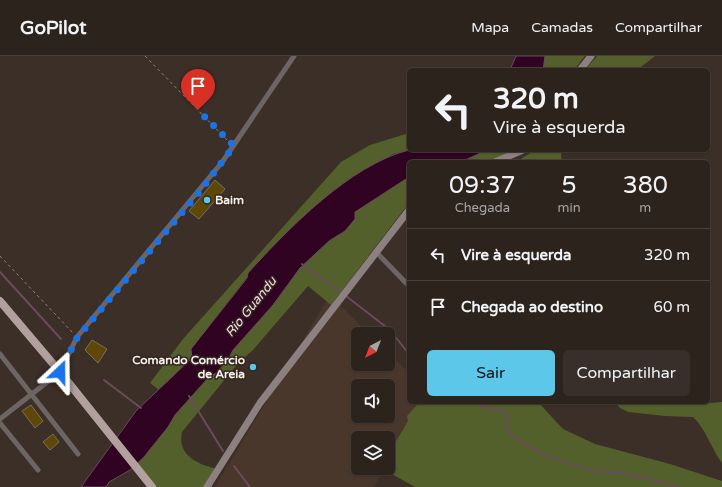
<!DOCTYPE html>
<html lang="pt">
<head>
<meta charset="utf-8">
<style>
	body { margin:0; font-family:"Varela Round",sans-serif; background:#392f2a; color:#f1f3f6; height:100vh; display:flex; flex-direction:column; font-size:15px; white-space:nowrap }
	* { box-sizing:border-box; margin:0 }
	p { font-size:13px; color:#a7a4a4 }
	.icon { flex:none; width:22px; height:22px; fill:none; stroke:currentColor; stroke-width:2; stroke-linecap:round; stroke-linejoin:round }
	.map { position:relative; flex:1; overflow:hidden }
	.details { position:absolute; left:407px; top:104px; width:303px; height:244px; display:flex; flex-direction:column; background:#2d231d; border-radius:6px; box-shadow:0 1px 3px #0004,0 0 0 1px #48403b }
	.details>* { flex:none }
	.guide { position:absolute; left:407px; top:12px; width:303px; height:84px; border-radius:6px; box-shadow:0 1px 3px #0004,0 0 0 1px #48403b; background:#2d231d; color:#f1f3f6; overflow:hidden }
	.needle { width:26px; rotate:222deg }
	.buttons { position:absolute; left:351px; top:271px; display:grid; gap:8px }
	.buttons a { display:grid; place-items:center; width:44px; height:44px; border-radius:6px; background:#2d231d; box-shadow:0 1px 3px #0004,0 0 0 1px #48403b; font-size:20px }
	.pin { position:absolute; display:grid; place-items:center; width:34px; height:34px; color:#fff; margin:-41px -17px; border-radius:50% 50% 50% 0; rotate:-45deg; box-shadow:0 0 4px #0007 }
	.pin .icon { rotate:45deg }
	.me { position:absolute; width:44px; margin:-22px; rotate:23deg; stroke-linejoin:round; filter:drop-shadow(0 0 3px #0008) }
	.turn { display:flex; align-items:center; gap:14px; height:84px; padding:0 20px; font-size:18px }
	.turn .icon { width:52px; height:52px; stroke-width:2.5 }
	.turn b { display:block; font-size:28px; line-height:34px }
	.eta { display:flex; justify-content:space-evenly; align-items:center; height:68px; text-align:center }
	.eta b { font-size:24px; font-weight:600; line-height:28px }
	.button { display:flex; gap:8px; margin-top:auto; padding:8px 20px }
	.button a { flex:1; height:46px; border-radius:6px; background:#5cc7e8; color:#111; font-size:16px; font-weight:600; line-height:46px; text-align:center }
	.button a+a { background:#392f2a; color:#f1f3f6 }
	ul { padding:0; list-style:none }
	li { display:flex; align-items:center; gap:12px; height:52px; padding:0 20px; border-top:1px solid #48403b }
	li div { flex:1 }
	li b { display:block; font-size:15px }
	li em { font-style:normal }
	header { display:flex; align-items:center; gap:24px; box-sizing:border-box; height:56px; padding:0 20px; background:#2d231d; border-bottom:1px solid #48403b }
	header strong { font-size:19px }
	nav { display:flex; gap:22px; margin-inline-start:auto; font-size:14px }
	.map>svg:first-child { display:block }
	.built { fill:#4a372c; fill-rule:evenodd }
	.green { fill:#54602b }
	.water { fill:#2f0321; stroke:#6b4a5d }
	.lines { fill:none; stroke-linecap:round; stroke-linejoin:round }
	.stream { stroke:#6b4a5d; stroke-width:2 }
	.building { fill:#5e4707; stroke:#766f61 }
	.path { stroke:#8e837c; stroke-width:1; stroke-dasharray:3 3; stroke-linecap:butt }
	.minor { stroke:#6d6464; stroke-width:5 }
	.secondary { stroke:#8d8080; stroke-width:7 }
	.trunk { stroke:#b2a09f; stroke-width:8 }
	.route { stroke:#1a73e8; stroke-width:7; stroke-dasharray:0 12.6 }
	.poi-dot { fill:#5cc7e8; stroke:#31251e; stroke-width:1.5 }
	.labels { text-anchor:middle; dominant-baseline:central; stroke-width:3; stroke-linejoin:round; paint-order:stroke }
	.poi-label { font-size:12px; font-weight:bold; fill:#f7efea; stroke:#31251e; text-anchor:start }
	.water-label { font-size:13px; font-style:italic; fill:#f9d7e8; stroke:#31251e }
</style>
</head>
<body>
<header>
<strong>GoPilot</strong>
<nav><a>Mapa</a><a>Camadas</a><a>Compartilhar</a></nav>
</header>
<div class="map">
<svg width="722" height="431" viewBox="0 0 722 431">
	<rect width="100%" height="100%" fill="#3c2f27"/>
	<!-- built -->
	<path class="built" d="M330 239 369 278H358V308H388V296L409 317V346H434L388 410V382H358V412H386L373 431H215ZM358 330H388V360H358Z"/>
	<!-- green -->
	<path class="green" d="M545 0H585L574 14H543Z
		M597 0H655L637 14H585Z
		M409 77V94L393 98 307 157 248 217 247 221 191 293 192 301 159 334 150 327 183 283 341 106 370 89Z
		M487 94H520L492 106H461Z
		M535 94H562L561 99 562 106H516Z
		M409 121V147L331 249 308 230 253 294 239 306 182 376C177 400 198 408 216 413L205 429 204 431H155L136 408 168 371 175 359 208 322 216 317 228 304 233 294 273 249 300 212 329 185 345 175 355 156Z
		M417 346H538L563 373 595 388 670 408 722 425V431H415L381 412H388V399L408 365 407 360 417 349Z
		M615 346H697L701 348 722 346V407C711 392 706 373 693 361L665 360 628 356 620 352Z"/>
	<!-- water -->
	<path class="water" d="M516 0H545L543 14H510Z
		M409 94H487L461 106H409V121L355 156V163L345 175 329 185 300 212 273 249 233 294 228 304 216 317 208 322 175 359 168 371 144 401 130 414 109 426 106 431H81L136 355 192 302 191 293 247 222 248 217C289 172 350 109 409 94Z"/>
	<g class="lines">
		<!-- stream -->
		<path class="stream" d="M302 208 342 237
			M0 216 61 283
			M346 240 390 274 409 298
			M104 324 141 352
			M189 340 223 395
			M479 346 485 352 505 355 508 360C508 364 504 368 506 372 520 394 581 413 606 416 611 417 617 416 622 417 641 420 660 426 679 431
			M234 410 250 431"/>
	</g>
	<!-- building -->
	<path class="building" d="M215 124 225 133 199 163 189 155Z
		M92 284 107 293 98 307 85 294Z
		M31 349 43 365 35 372 22 355Z
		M53 378 59 386 50 394 43 386Z"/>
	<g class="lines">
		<!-- path -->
		<path class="path" d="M145 0 229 86
			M0 200 73 277"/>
		<!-- minor -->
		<path class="minor" d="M377 197 409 230
			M0 298 78 398
			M0 363 60 316 77 281 223 105 294 0
			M0 367 38 414"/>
		<!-- secondary -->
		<path class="secondary" d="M580 14 591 0
			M495 106 523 94
			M207 431 260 347 409 154"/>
		<!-- trunk -->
		<path class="trunk" d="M0 245 60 316 152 431"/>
	</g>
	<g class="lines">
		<!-- route -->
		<path class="route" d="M60 316 77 282 200 135 234 90 198 54"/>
	</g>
	<!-- markers -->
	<g class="poi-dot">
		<circle cx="207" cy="144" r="4"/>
		<circle cx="253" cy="311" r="4"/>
	</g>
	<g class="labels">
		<!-- poi labels -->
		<g class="poi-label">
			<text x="215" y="144">Baim</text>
			<text x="245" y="304" text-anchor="end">Comando Comércio<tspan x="245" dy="14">de Areia</tspan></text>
		</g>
		<!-- water labels -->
		<g class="water-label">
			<text transform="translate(251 251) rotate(-51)">Rio Guandu</text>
		</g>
	</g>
</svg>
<div class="buttons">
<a><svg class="needle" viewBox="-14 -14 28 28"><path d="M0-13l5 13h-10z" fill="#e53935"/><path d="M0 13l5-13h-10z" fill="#a7a4a4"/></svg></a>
<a><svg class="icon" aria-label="sound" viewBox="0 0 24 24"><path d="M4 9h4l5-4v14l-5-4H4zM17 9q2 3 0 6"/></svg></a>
<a><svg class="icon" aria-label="layers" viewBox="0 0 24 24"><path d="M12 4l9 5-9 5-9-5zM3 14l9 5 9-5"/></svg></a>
</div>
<div class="pin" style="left:198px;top:54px;background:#d93025"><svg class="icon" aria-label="arrive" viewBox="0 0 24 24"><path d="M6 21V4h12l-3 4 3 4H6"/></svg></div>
<svg class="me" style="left:60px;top:316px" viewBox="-20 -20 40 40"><path d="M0-17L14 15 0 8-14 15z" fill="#1a73e8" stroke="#fff" stroke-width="4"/></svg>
<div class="guide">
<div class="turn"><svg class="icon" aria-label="left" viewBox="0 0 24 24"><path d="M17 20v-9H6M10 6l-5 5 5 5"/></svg><div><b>320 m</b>Vire à esquerda</div></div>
</div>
<section class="details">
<div class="eta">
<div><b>09:37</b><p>Chegada</p></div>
<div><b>5</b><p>min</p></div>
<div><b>380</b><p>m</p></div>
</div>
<ul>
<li><svg class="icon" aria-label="left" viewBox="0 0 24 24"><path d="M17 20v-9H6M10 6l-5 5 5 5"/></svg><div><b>Vire à esquerda</b></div><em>320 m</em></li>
<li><svg class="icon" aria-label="arrive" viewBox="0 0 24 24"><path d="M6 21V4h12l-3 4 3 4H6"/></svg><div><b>Chegada ao destino</b></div><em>60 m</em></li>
</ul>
<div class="button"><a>Sair</a><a>Compartilhar</a></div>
</section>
</div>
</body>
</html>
